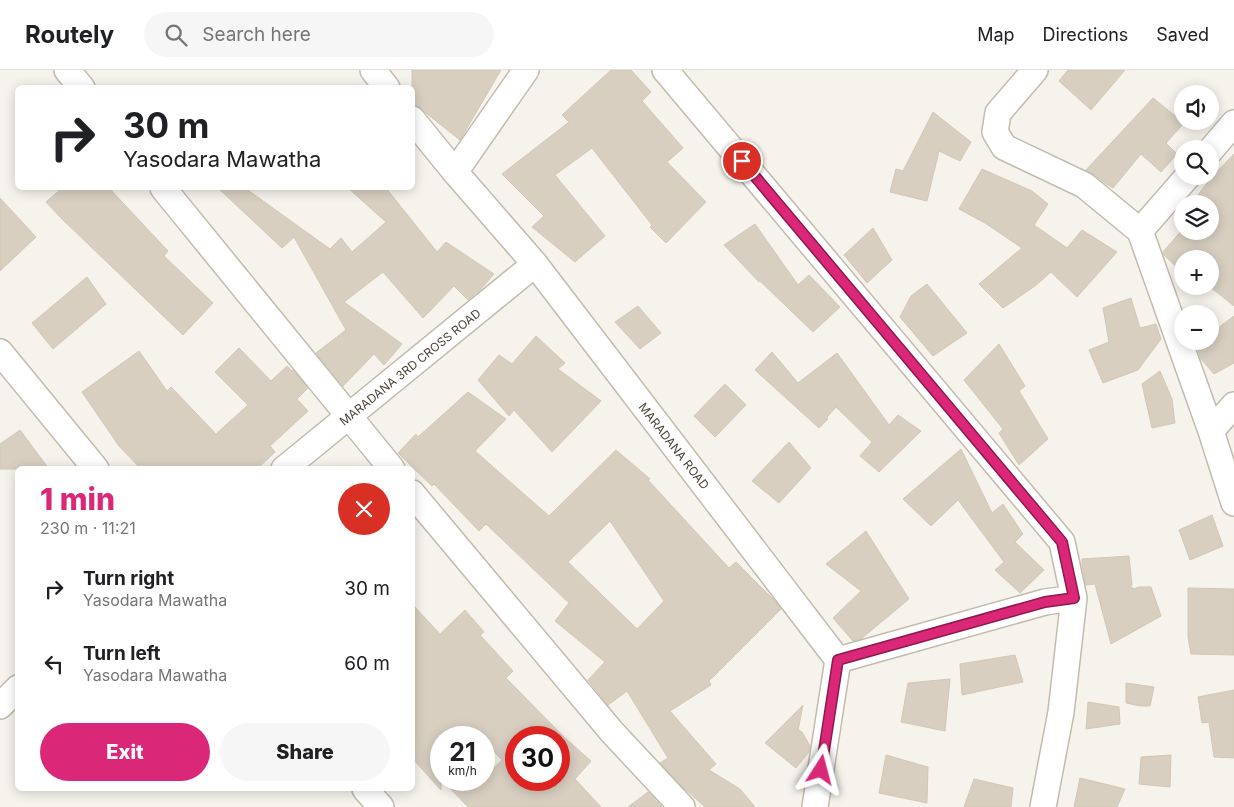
<!DOCTYPE html>
<html lang="en">
<head>
<meta charset="utf-8">
<style>
	body { margin:0; font-family:Inter,sans-serif; background:#f6f6f6; color:#202124; height:100vh; display:flex; flex-direction:column; font-size:19px; white-space:nowrap }
	* { box-sizing:border-box; margin:0 }
	p { font-size:16px; color:#757577 }
	.icon { flex:none; width:28px; height:28px; fill:none; stroke:currentColor; stroke-width:2; stroke-linecap:round; stroke-linejoin:round }
	.map { position:relative; flex:1; overflow:hidden }
	.details { position:absolute; left:15px; top:396px; width:400px; height:325px; display:flex; flex-direction:column; background:#fff; border-radius:8px; box-shadow:0 2px 12px #0003 }
	.details>* { flex:none }
	.hud { position:absolute; left:15px; top:15px; width:400px; height:105px; border-radius:8px; box-shadow:0 2px 12px #0003; background:#fff; color:#202124; overflow:hidden }
	.tools { position:absolute; left:1174px; top:15px; display:grid; gap:10px }
	.tools a { display:grid; place-items:center; width:45px; height:45px; border-radius:50%; background:#fff; box-shadow:0 2px 12px #0003; font-size:25px }
	.speed { position:absolute; left:430px; top:656px; display:flex; gap:10px; font-size:25px; font-weight:700; text-align:center }
	.speed>* { display:grid; place-content:center; width:65px; height:65px; border-radius:50%; background:#fff; box-shadow:0 2px 12px #0003; line-height:1 }
	.speed small { font-size:12px; font-weight:400 }
	.speed .limit { border:8px solid #d22; background:#fff; color:#111 }
	.pin { position:absolute; display:grid; place-items:center; width:42px; height:42px; color:#fff; margin:-21px; border:2px solid #fff; border-radius:50%; box-shadow:0 1px 5px #0007 }
	.me { position:absolute; width:55px; margin:-28px; rotate:9deg; stroke-linejoin:round; filter:drop-shadow(0 0 4px #0008) }
	.turn { display:flex; align-items:center; gap:18px; height:105px; padding:0 25px; font-size:22px }
	.turn .icon { width:65px; height:65px; stroke-width:2.5 }
	.turn b { display:block; font-size:35px; line-height:42px }
	.round { display:grid; place-items:center; flex:none; width:52px; height:52px; border-radius:26px; background:#f6f6f6 }
	.summary { display:flex; align-items:center; justify-content:space-between; height:85px; padding:0 25px }
	h1 { font-size:30px; font-weight:800; line-height:38px; color:#db2777 }
	.cta { display:flex; gap:10px; margin-top:auto; padding:10px 25px }
	.cta a { flex:1; height:58px; border-radius:30px; background:#db2777; color:#fff; font-size:20px; font-weight:800; line-height:58px; text-align:center }
	.cta a+a { background:#f6f6f6; color:#202124 }
	ul { padding:0; list-style:none }
	li { display:flex; align-items:center; gap:15px; height:75px; padding:0 25px }
	li div { flex:1 }
	li b { display:block; font-size:19px }
	li em { font-style:normal }
	header { display:flex; align-items:center; gap:30px; box-sizing:border-box; height:70px; padding:0 25px; background:#fff; border-bottom:1px solid #e0e0e0 }
	header strong { font-size:24px }
	nav { display:flex; gap:28px; margin-inline-start:auto; font-size:18px }
	.search { width:350px; height:45px; background:#f6f6f6; display:flex; align-items:center; gap:12px; box-sizing:border-box; padding:0 18px; border-radius:28px; color:#757577; font-size:19px }
	.map>svg:first-child { display:block }
	.building { fill:#d8cfc1; stroke:#d3c7b4; fill-rule:evenodd }
	.lines { fill:none; stroke-linecap:round; stroke-linejoin:round }
	.street-casing { stroke:#c2bbae; stroke-width:28 }
	.street { stroke:#fff; stroke-width:25 }
	.route-casing { stroke:#8e194d; stroke-width:12 }
	.route { stroke:#db2777; stroke-width:9 }
	.labels { text-anchor:middle; dominant-baseline:central; stroke-width:5; stroke-linejoin:round; paint-order:stroke }
	.street-label { font-size:12px; fill:#4b4439; stroke:#fff }
</style>
</head>
<body>
<header>
<strong>Routely</strong>
<div class="search"><svg class="icon" aria-label="search" viewBox="0 0 24 24"><circle cx="10" cy="10" r="6"/><path d="M15 15l6 6"/></svg>Search here</div>
<nav><a>Map</a><a>Directions</a><a>Saved</a></nav>
</header>
<div class="map">
<svg width="1234" height="737" viewBox="0 0 1234 737">
	<rect width="100%" height="100%" fill="#f6f3ec"/>
	<!-- building -->
	<path class="building" d="M412 0H501L460 70 412 32Z
		M611 0H631L651 22 642 31 683 78 667 92 706 132 666 173 650 157 652 155 592 78 555 105 605 166 575 192 532 157 544 146 502 104 569 52 562 45Z
		M1068 0H1125L1091 40 1059 11Z
		M1153 28 1184 53 1166 73 1177 84 1161 102 1141 84 1113 118 1105 113 1093 104 1086 100Z
		M933 42 971 72 960 91 939 81 927 131 890 122 896 99 903 101Z
		M1234 84V236L1209 216H1210V189H1182V202L1164 185 1163 182 1182 160 1210 161V134H1191L1211 108Z
		M982 99 1032 121 1048 134 1034 155 1067 178 1082 160 1117 182 1077 227 1051 202 1035 216 1003 238 979 214 1022 178 985 153 959 139Z
		M62 118H109L168 181 164 186 213 233 183 265 62 149 46 132Z
		M218 118H245L330 179 341 168 352 182 386 152 348 118H386L437 182 446 172 494 204 481 219 468 230 454 216 423 248 383 202 344 232 402 274 384 295 374 284 343 316 316 283 346 260 294 167 282 178Z
		M0 128 36 167 0 201Z
		M755 154 798 215 809 205 840 237 813 262 760 211 759 212 724 175Z
		M873 158 892 190 867 213 844 185Z
		M87 207 106 234 53 279 32 253Z
		M927 214 967 263 933 286 900 247 911 226Z
		M1131 228 1140 258 1156 254 1161 269 1138 300 1103 313 1089 280 1109 272 1103 238Z
		M638 236 661 263 640 279 615 252Z
		M1234 246V293L1214 304 1201 289 1196 274 1200 271H1210V264Z
		M536 266 565 293 558 299 601 331 552 382 514 340 509 346 478 310 499 285 512 294Z
		M999 274 1025 316 1019 321 1048 369 1019 395 999 363 1003 359 964 310Z
		M239 278 271 311 287 296 292 301 293 300 308 318 297 329 308 341 270 376 275 382 257 399H141L119 376 82 322 139 281 167 321 171 317 216 364 248 335 215 302Z
		M772 282 798 313 837 283 889 355 898 345 921 361 879 402 860 386 872 372 836 337 827 347 828 349 819 358 755 300Z
		M1160 301 1172 329 1175 353 1152 358 1142 314Z
		M725 314 746 335 715 367 694 346Z
		M468 322 506 349 475 381 549 446 616 380 650 409 648 410 729 498 736 492 772 528 781 539 709 611 711 615 670 641 716 694 709 700 740 719 755 737H705L685 719 660 693 668 688 627 621 608 635 588 610 605 592 555 551 569 533 486 454 479 461 434 414 432 416 398 383 416 364 418 367ZM610 451 664 531 637 559 568 492Z
		M20 360 49 399H0V374Z
		M789 372 811 398 779 433 752 411Z
		M961 379 992 443 1003 434 1023 464 1015 472 1044 500 1020 523 995 500 1004 492 958 430 931 456 903 429Z
		M1212 445 1223 476 1190 490 1179 460Z
		M866 461 909 529 861 569 853 571 833 548 861 521 826 494Z
		M1129 486 1132 515 1127 517H1132L1133 519 1139 517H1151L1161 546 1111 574 1095 514 1086 515 1082 494V489Z
		M1188 518 1234 519V585L1191 584 1188 567Z
		M412 534 440 564 465 540 484 562 480 565 513 601 506 608 565 668 591 691 575 709 601 737H468L442 710H484V707L502 690 484 672V668H441V720L412 688ZM516 668H559V710H516Z
		M1015 585 1023 612 962 625 960 594Z
		M950 609 945 661 901 652 908 613Z
		M1126 613 1154 617 1150 636H1141L1126 633Z
		M1234 620V688L1214 687 1209 652 1202 653 1198 627Z
		M1088 632 1119 637 1120 654 1086 659Z
		M803 635 798 660 802 662 810 676 809 682 796 698 765 673Z
		M886 685 928 697 927 733 879 723Z
		M1171 685 1170 717 1139 714 1141 687Z
		M1080 708 1125 719 1117 737H1074Z
		M974 709 1013 718 1011 737H964Z
		M648 722 662 737H628Z"/>
	<g class="lines">
		<!-- street casing -->
		<g class="street-casing">
			<path id="street" d="M67 0 82 18
				M373 0 387 18
				M665 0 1062 472 1074 528 1045 532 838 590
				M1035 0 998 43 995 62 1004 77 1084 115 1140 161 1211 361 1234 433
				M412 49 455 102 535 194 838 590 815 737
				M1210 81 1234 53
				M455 102 526 0
				M163 118 392 399
				M1140 161 1188 106
				M0 282 96 399
				M1211 361 1234 335
				M284 399 535 194
				M412 423 612 662 682 737
				M0 636 18 618
				M365 719 381 737
				M1043 737 1061 642 1074 528"/>
		</g>
		<!-- street -->
		<use href="#street" class="street"/>
	</g>
	<g class="lines">
		<!-- route casing -->
		<g class="route-casing">
			<path id="route" d="M742 91 1062 472 1074 528 1045 532 838 590 821 700"/>
		</g>
		<!-- route -->
		<use href="#route" class="route"/>
	</g>
	<g class="labels">
		<!-- street labels -->
		<g class="street-label">
			<text transform="translate(410 297) rotate(-39)">MARADANA 3RD CROSS ROAD</text>
			<text transform="translate(674 376) rotate(52)">MARADANA ROAD</text>
		</g>
	</g>
</svg>
<div class="tools">
<a><svg class="icon" aria-label="sound" viewBox="0 0 24 24"><path d="M4 9h4l5-4v14l-5-4H4zM17 9q2 3 0 6"/></svg></a>
<a><svg class="icon" aria-label="search" viewBox="0 0 24 24"><circle cx="10" cy="10" r="6"/><path d="M15 15l6 6"/></svg></a>
<a><svg class="icon" aria-label="layers" viewBox="0 0 24 24"><path d="M12 4l9 5-9 5-9-5zM3 14l9 5 9-5"/></svg></a>
<a>+</a>
<a>−</a>
</div>
<div class="speed"><div>21<small>km/h</small></div><div class="limit">30</div></div>
<div class="pin" style="left:742px;top:91px;background:#d93025"><svg class="icon" aria-label="arrive" viewBox="0 0 24 24"><path d="M6 21V4h12l-3 4 3 4H6"/></svg></div>
<svg class="me" style="left:821px;top:700px" viewBox="-20 -20 40 40"><path d="M0-17L14 15 0 8-14 15z" fill="#db2777" stroke="#fff" stroke-width="4"/></svg>
<div class="hud">
<div class="turn"><svg class="icon" aria-label="right" viewBox="0 0 24 24"><path d="M7 20v-9h11M14 6l5 5-5 5"/></svg><div><b>30 m</b>Yasodara Mawatha</div></div>
</div>
<section class="details">
<div class="summary"><div><h1>1 min</h1><p>230 m · 11:21</p></div><a class="round" style="background:#d93025;color:#fff"><svg class="icon" aria-label="close" viewBox="0 0 24 24"><path d="M6 6l12 12M18 6L6 18"/></svg></a></div>
<ul>
<li><svg class="icon" aria-label="right" viewBox="0 0 24 24"><path d="M7 20v-9h11M14 6l5 5-5 5"/></svg><div><b>Turn right</b><p>Yasodara Mawatha</p></div><em>30 m</em></li>
<li><svg class="icon" aria-label="left" viewBox="0 0 24 24"><path d="M17 20v-9H6M10 6l-5 5 5 5"/></svg><div><b>Turn left</b><p>Yasodara Mawatha</p></div><em>60 m</em></li>
</ul>
<div class="cta"><a>Exit</a><a>Share</a></div>
</section>
</div>
</body>
</html>
